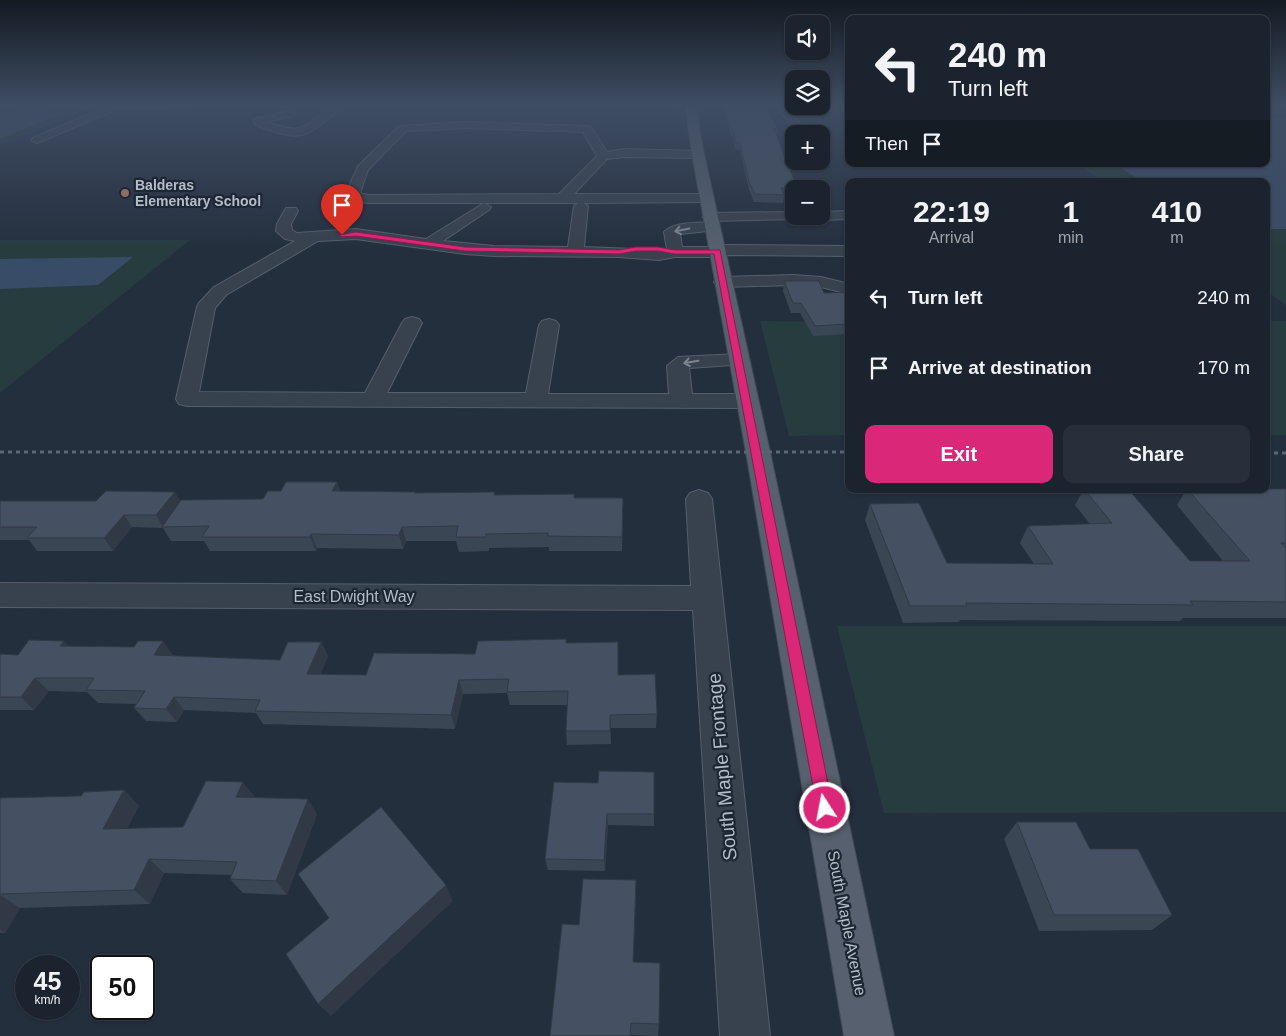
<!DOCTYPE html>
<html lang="en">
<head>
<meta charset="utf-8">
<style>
	body { margin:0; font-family:Helvetica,sans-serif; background:#282f3a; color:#f1f3f6; height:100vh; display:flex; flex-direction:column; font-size:19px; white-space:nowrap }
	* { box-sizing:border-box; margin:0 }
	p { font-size:16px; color:#a0a4aa }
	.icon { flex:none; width:28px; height:28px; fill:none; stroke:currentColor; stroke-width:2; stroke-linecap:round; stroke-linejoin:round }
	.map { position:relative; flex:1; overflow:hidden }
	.panel { position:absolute; left:845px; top:178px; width:425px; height:315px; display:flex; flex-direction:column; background:#1b232e; border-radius:10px; box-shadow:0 1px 4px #0004,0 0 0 1px #39404a }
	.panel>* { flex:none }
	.guide { position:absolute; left:845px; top:15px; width:425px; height:152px; border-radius:10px; box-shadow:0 1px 4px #0004,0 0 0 1px #39404a; background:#1b232e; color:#f1f3f6; overflow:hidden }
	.tools { position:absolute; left:785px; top:15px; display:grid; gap:10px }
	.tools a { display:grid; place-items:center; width:45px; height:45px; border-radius:10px; background:#1b232e; box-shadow:0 1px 4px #0004,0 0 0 1px #39404a; font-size:25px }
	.speed { position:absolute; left:15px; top:955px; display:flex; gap:10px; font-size:25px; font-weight:700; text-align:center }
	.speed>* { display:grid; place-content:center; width:65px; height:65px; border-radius:50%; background:#1b232e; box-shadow:0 1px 4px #0004,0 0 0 1px #39404a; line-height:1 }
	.speed small { font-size:12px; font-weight:400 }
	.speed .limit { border:2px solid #111; border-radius:8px; background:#fff; color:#111 }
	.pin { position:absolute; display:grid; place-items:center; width:42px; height:42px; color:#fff; margin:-51px -21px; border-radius:50% 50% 50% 0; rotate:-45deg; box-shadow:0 0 5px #0007 }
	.pin .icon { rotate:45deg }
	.me { position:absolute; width:55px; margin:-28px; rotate:349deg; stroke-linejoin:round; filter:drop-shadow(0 0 4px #0008) }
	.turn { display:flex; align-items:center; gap:18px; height:105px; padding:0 20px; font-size:22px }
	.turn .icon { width:65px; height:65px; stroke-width:2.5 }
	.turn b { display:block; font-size:35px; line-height:42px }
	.then { display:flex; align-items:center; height:48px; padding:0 20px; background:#0003; gap:10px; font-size:19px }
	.eta { display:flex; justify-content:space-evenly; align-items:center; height:85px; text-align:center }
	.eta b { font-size:30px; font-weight:700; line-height:35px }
	.action { display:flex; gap:10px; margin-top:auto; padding:10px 20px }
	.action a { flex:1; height:58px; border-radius:10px; background:#db2777; color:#fff; font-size:20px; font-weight:700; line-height:58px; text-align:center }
	.action a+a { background:#282f3a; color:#f1f3f6 }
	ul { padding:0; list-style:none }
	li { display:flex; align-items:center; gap:15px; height:70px; padding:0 20px }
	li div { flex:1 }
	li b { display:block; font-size:19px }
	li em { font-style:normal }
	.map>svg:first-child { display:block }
	.green { fill:#263c3f }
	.water { fill:#394c67 }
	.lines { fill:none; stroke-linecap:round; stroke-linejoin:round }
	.stream { fill:#394c67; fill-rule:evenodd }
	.minor-casing { stroke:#565f6c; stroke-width:2 }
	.major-casing { stroke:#414a57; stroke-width:2 }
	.minor { fill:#38414e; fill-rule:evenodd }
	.major { fill:#56606e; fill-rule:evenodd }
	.rail { stroke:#5a6575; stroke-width:3; stroke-dasharray:4 4; stroke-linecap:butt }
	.wall { fill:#3b4654 }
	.shaded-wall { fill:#303945 }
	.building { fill:#455162; stroke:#303945 }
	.oneway { stroke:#7c8592 }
	.route { fill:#db2777; stroke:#8e194d }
	.education-dot { fill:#8d6e63; stroke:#1d2633; stroke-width:2 }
	.labels { text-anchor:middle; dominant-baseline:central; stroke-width:4.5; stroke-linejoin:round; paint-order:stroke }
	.far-poi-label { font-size:14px; font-weight:bold; fill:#b4bcc9; stroke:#1d2633; text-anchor:start }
	.street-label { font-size:16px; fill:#b4bcc9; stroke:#1d2633 }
	.near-street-label { font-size:19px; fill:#b4bcc9; stroke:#1d2633 }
</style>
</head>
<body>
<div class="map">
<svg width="1286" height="1036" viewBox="0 0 1286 1036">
	<rect width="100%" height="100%" fill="#242f3e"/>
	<!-- green -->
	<path class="green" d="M0 106H94L0 146Z
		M1266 107H1286V305L1266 291V181H1103L1077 164H1266Z
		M0 240H190L0 393Z
		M760 321 849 322V435L789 436Z
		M1266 321H1286V435H1266Z
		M837 626H1286V812L884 813Z"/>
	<!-- water -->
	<path class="water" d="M48 111 57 114 51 118 0 139V112Z
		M1266 116 1286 119V229H1266V181H1142L1115 164H1266Z
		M133 257 98 285 0 289V259Z"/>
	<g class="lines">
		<!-- stream -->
		<path class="stream" d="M701 104H734L735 105 703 106 704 111 703 112 675 111 701 110 700 105Z
			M756 104H794V106H755Z
			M1286 104V106L1266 122V119Z"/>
		<!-- minor casing -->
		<g class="minor-casing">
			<path id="minor" d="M0 104H716L711 107H343C302 139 305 143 255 125L253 120 258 117 290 111 295 114 294 116 266 122C303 134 300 130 330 107L110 108 112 110 111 112 37 143 31 140 33 138 104 108H0Z
				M775 104H785L808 134H797Z
				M466 122 587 126 591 127 607 152 625 149 702 151 704 154 702 157 698 158 625 157 607 159 574 194H707L714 198 707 202 584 203 588 206 584 247 659 250 667 249 664 232C672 222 705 221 717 224L720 227 717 230 680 234 682 247H711L717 245 849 246V256L723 255 717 257H675L659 260 619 257 494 256 465 254 356 239 318 241 226 295 215 308 199 392 365 393 402 323 405 319 412 317 419 319 422 323 387 393H526L539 325 542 321 549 319 556 321 559 325 548 394H669L667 366 678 357 739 354 746 356 749 360 746 364 689 368 692 394H747L755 396 758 401 755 406 747 408 187 406 179 404 176 399 197 307 199 303 214 287 295 241 285 239 276 231 277 224 286 208H296L298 211 291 224 292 230 297 233 356 229 426 239 484 203H368L351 201 346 193 358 166 399 126ZM466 128 583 132 597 156 559 194 368 195 360 193 368 170 406 131ZM484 203H578L574 206 568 247 494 246 443 241 489 210 491 207Z
				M849 211V219L821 220 814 216H821V212Z
				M794 212V216H801L799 219 710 221 705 220 703 217 705 214 710 213Z
				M793 275 821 277 849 284V294L821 287 793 285 723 287 717 286 714 282 717 278 723 277Z
				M699 490 708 493 712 499 770 1036H720L693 610 0 607V583L691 586 686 499 690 493Z"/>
		</g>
		<!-- major casing -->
		<g class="major-casing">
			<path id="major" d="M685 104H695L704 154 770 452 894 1036H844L746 452 692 154Z"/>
		</g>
		<!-- minor -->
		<use href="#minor" class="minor"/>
		<!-- major -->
		<use href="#major" class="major"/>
		<!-- rail -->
		<path class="rail" d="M0 452H849
			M1266 453H1286"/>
	</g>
	<!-- wall -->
	<path class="wall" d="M726 104H764L778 129 777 136 797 188 794 189V196H784L783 203 754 202 749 190 740 150 735 149 733 136H731L725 112Z
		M849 104V112H819L814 106Z
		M784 281 824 293 849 292V334L813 336 800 313H791L783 291Z
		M337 482 340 491 416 493 495 492V495L575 498 623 512 622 551H549V547L489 548V551L459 552 456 541H406L403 549 317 548 316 551H210L204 541H171L163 528 132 527 113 551H37L29 540H0V501H180L263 499 281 491Z
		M1084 489 1190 561H1223L1177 505 1187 489H1286V618H1183L1180 621 960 620 959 622 903 623 865 520 870 504 947 563 1034 564 1020 543 1028 526 1090 524 1075 505Z
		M321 642 328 656 320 675H366L475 654 566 643 618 656V675L657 714 656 728H611V744L567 745 566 731 567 705H510L507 693 463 694 455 729 263 724 256 713 184 710 177 722 146 721 134 708 136 704 98 703 87 692 49 691 34 710H0V654L18 655 68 646 173 655V656L280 660Z
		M654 772V826L608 825 605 871 548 870 545 859 598 783Z
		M124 790 139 806 127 828 183 827 255 797 317 814 287 895 243 893 230 879 231 875 164 873 150 904 20 908 5 933H0V798L81 796Z
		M1017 822 1090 849 1172 915 1152 930 1039 931 1004 839Z
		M636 896 633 962 659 1024 658 1036 631 1035V1036H550L579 925Z"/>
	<!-- shaded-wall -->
	<path class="shaded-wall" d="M337 482 342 496 332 491Z
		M175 492 182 504 163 527 156 515Z
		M124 515 132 527 113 551 104 538Z
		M402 527 406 541 403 549 399 535Z
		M311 534 317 548 316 551 310 537Z
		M64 641 76 655 60 646Z
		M163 641 173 655 165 669 154 655Z
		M321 642 328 656 314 688 307 674Z
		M35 678 49 691 34 710 21 697Z
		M459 680 463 694 455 729 451 715Z
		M174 697 184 710 177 722 166 709Z
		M610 715 611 728V744L610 731Z
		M243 782 255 797 248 812 236 797Z
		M124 790 139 806 119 844 103 829Z
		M308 799 317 814 287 895 276 881Z
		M607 814 608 825 605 871 604 860Z
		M149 859 164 873 150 904 134 890Z
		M636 880V896L633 976V962Z
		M446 885 453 901 331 1016 318 1004Z
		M0 895 20 908 5 933 0 930Z"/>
	<!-- building -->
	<path class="building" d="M726 104H764L778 129H774L797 188H781L784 195 755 194 749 182 740 143 736 142 733 130H731L725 106H727Z
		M821 104H849V106H821Z
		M784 281H819L824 293 849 292V324L815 326 801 303H793Z
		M286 482H337L332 491 415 492V493L495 492 494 495 574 494V498H623L622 537 548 536V533L486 534V537H456L458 526 402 527 399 535 311 534 310 537H202L209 526 162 527 181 500 263 499 268 491H281Z
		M1084 489H1128L1190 561H1250L1187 489H1286V543H1281L1286 548V602L1190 601 1193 605 966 603 967 606H910L870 504 919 503 947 563 1053 564 1028 526 1112 523Z
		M106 491 175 492 156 515H124L104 538H27L37 527H0V501H96Z
		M566 639V643L618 642V675L655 674 657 714 610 715V731H566L568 691 507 692 509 679 459 680 451 715 255 711 260 700 174 697 166 709 134 708 145 691 86 690 94 678H35L21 697H0V654L18 655 29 640 64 641 60 646 134 647 138 641H163L154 655 280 660 288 642H321L307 674 366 675 374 653 475 654 478 641Z
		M599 771 654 772V814H607L604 860 545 859 554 782 598 783Z
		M206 781 243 782 236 797 308 799 276 881 230 879 237 862 149 859 134 890 0 894V798L81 796 84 792 124 790 103 829 183 827Z
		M381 807 446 885 318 1004 286 954 329 918 298 874Z
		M1017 822H1076L1090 849H1138L1172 915H1054Z
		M583 879 636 880 633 962 660 963 659 1024 631 1023 630 1036H550L562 924 579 925Z"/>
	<!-- one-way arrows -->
	<defs><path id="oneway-shaft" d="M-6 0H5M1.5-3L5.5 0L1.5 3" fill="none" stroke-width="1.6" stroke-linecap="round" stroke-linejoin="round" transform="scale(1.25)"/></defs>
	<g class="oneway">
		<use href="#oneway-shaft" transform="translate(682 230) rotate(168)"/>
		<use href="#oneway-shaft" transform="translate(691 362) rotate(170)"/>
	</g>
	<!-- sky -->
	<linearGradient id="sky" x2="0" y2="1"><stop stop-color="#141a22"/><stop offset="0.42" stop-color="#3f4d63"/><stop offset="1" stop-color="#3f4d63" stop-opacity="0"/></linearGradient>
	<rect width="1286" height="249" fill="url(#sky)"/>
	<!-- route -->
	<path class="route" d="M356 232 465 247 619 250 636 247H658L675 250H720L833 808 831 813 825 816 819 813 817 808 714 254H675L658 251H636L619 254 465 251 356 236 342 237 339 235Z"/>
	<!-- markers -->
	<circle class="education-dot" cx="125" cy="193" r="5"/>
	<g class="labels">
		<!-- far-poi labels -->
		<g class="far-poi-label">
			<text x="135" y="185">Balderas<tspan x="135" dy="16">Elementary School</tspan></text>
		</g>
		<!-- street labels -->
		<g class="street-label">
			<text x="354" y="596">East Dwight Way</text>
			<text transform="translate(847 923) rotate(79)">South Maple Avenue</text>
		</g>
		<!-- near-street labels -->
		<g class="near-street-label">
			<text transform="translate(722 767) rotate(-95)">South Maple Frontage</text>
		</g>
	</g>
</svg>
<div class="tools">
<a><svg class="icon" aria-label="sound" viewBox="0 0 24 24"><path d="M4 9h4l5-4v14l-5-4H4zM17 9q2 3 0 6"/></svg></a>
<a><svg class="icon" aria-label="layers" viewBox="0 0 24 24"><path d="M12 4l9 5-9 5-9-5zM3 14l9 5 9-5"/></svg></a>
<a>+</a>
<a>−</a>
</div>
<div class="speed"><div>45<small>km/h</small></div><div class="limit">50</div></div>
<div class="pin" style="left:342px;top:235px;background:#d93025"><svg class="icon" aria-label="arrive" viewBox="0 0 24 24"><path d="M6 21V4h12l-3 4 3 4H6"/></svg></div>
<svg class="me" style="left:825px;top:808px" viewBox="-20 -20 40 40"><circle r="17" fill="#db2777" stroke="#fff" stroke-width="3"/><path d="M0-11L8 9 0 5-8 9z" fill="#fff"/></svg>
<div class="guide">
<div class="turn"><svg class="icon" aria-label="left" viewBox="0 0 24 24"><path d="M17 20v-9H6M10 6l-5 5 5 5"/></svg><div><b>240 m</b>Turn left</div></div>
<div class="then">Then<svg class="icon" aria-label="arrive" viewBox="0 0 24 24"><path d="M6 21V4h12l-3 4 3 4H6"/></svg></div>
</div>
<section class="panel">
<div class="eta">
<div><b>22:19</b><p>Arrival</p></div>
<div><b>1</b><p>min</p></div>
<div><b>410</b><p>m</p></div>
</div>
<ul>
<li><svg class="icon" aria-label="left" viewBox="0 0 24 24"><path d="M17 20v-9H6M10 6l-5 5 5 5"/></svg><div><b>Turn left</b></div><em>240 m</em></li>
<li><svg class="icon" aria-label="arrive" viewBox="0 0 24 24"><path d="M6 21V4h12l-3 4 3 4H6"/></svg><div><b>Arrive at destination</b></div><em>170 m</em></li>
</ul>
<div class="action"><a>Exit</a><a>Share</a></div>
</section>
</div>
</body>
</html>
